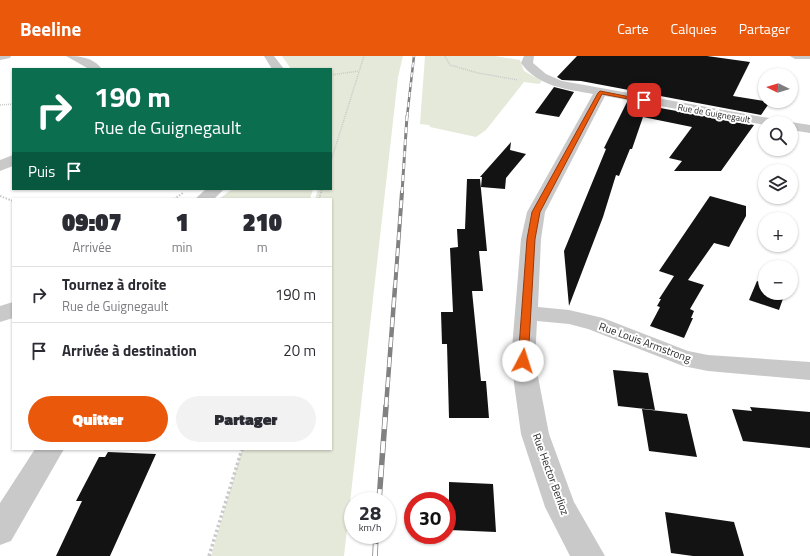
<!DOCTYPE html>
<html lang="fr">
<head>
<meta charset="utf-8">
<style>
	body { margin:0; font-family:"Titillium Web",sans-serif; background:#f2f2f3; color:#2b2b33; height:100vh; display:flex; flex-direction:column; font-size:15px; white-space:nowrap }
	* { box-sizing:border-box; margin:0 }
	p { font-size:13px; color:#7c7c81 }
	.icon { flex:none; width:22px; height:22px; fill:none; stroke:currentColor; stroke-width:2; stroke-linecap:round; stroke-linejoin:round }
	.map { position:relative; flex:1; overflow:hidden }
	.sheet { position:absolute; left:12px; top:142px; width:320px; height:252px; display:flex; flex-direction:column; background:#fff; border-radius:0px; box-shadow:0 1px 3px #0004 }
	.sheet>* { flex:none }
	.banner { position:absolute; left:12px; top:12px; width:320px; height:122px; border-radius:0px; box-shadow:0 1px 3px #0004; background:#0b6e4f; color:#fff; overflow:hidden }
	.needle { width:26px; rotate:275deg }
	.tools { position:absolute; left:758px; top:12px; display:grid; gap:8px }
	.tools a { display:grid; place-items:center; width:40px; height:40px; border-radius:50%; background:#fff; box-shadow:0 1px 3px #0004; font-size:20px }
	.speed { position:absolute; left:344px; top:436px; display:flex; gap:8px; font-size:20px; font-weight:700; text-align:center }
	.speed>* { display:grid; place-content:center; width:52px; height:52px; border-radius:50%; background:#fff; box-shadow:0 1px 3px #0004; line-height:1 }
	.speed small { font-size:10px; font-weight:400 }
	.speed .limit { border:6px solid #d22; background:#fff; color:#111 }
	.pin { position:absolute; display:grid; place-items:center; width:34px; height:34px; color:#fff; margin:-17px; border-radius:8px; box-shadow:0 2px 6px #0006 }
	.me { position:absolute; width:44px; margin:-22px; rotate:5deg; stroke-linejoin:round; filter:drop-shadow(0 0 3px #0008) }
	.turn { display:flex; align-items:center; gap:14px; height:84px; padding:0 16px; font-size:18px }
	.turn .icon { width:52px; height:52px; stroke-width:2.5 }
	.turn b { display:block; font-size:28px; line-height:34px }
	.then { display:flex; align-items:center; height:38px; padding:0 16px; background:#0003; gap:8px; font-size:15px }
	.eta { display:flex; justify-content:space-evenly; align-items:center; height:68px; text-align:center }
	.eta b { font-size:24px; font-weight:800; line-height:28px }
	.cta { display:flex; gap:8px; margin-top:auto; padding:8px 16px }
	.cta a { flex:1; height:46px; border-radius:24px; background:#ea580c; color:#fff; font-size:16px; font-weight:800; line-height:46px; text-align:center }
	.cta a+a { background:#f2f2f3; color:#2b2b33 }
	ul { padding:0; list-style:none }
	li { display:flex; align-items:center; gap:12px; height:56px; padding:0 16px; border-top:1px solid #e1e1e2 }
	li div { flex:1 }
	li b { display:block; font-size:15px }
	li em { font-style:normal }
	header { display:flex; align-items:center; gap:24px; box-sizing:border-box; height:56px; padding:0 20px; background:#ea580c; color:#fff }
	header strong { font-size:19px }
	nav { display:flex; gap:22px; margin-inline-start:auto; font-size:14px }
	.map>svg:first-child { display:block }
	.green { fill:#e5e9d9 }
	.building { fill:#131313 }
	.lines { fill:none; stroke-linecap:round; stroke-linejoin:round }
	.path-far2 { stroke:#c9c9c9; stroke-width:1.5; stroke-dasharray:1 1; stroke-linecap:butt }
	.path-far1 { stroke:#c9c9c9; stroke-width:2; stroke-dasharray:1.5 1.5; stroke-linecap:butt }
	.path { stroke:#c9c9c9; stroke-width:3.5; stroke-dasharray:2.5 2.5; stroke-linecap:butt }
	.minor { fill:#c9c9c9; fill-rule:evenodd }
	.rail-far4-casing { stroke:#818181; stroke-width:2.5 }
	.rail-far3-casing { stroke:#818181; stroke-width:3 }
	.rail-far2-casing { stroke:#818181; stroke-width:4 }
	.rail-far1-casing { stroke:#818181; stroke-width:4.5 }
	.rail-casing { stroke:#818181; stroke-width:5.5 }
	.rail-far4 { stroke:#fff; stroke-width:1.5; stroke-dasharray:5; stroke-linecap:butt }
	.rail-far3 { stroke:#fff; stroke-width:2; stroke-dasharray:6; stroke-linecap:butt }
	.rail-far2 { stroke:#fff; stroke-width:2.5; stroke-dasharray:8; stroke-linecap:butt }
	.rail-far1 { stroke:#fff; stroke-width:3; stroke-dasharray:10; stroke-linecap:butt }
	.rail { stroke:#fff; stroke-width:4; stroke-dasharray:12; stroke-linecap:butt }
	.route { fill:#ea580c; stroke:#983908 }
	.labels { text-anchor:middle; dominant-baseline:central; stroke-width:4; stroke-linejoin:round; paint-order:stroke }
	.far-street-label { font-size:9px; fill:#2c2c2c; stroke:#fff }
	.street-label { font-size:11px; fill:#2c2c2c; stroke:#fff }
</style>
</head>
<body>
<header>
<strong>Beeline</strong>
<nav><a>Carte</a><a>Calques</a><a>Partager</a></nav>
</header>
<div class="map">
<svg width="810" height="500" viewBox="0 0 810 500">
	<rect width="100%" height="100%" fill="#fff"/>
	<!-- green -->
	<path class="green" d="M282 0H403L398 21 344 500H211L242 393H331V143H315L318 133H331V88L333 80 331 85V13H291Z
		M425 0H495L520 4 524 15 542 25 539 28 524 26 486 74 476 81 430 71 429 69 420 68Z
		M232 133H313L310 143H219Z"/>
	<!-- building -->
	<path class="building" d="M577 0H707L750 6 733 40 770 46 761 59 581 25 562 24 557 21Z
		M554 31 574 36 559 61 535 57Z
		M627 46 754 69 721 115H674L682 105 669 102 692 71 643 61 632 93H630L619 120 616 119 603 161 569 250 564 195 606 93 604 92Z
		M511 86 510 94 526 98 506 122 505 133 481 131 482 121H480Z
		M467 123H480L487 195H479L483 235H472L481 325H486L489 362H449L447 288H442L441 256H453L450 192 458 191 457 173H465Z
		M710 140 746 150V160L729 191 714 187 688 224 704 229 690 253 694 255 691 262H693L684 282 650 270 660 251 657 250 661 243H659L674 220 659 215Z
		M757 225 765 228V237H785L779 254 749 244Z
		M613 314 648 317 655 354 618 350Z
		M750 351 810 356V392L743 385 732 353 752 355Z
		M642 353 687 358 697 401 649 395Z
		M108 396 156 398 110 500H56L82 445H76L99 401H105Z
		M449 426 493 428 496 476 449 474Z
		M665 456 734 466 744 500H693L671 497Z"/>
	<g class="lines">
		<!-- path-far2 -->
		<path class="path-far2" d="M445 0 450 9 478 17 518 24
			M331 19 359 15
			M0 49 13 48
			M331 105 364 0
			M321 137 322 133"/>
		<!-- path-far1 -->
		<path class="path-far1" d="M0 140 13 145
			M174 143 183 137
			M319 143 321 136"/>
		<!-- path -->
		<path class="path" d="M209 500 242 393"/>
		<!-- minor -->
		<path class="minor" d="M0 0H11L10 2 0 4Z
			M66 0C79 0 93 1 102 13H89Z
			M264 0H274L284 13H272Z
			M524 0H534L533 7 546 18 562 25 774 63 779 64 781 67H765V69L605 40 545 156 541 183 538 251 569 254 603 262 688 295 708 299 810 306V324L708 315 683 310 588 273 569 268 537 265 535 305 549 378 574 446 605 500H570L545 451 521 378 511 305 521 183 527 156 593 38C567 33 538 31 521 7Z
			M790 0H810V3H795Z
			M791 66 810 69V77L791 74V67H786Z
			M13 99V110L0 115V104Z
			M206 133H224L214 143H195Z
			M13 246V262L0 266V250Z
			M35 393H64L11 485 0 489V447Z"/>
		<!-- rail-far4 casing -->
		<g class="rail-far4-casing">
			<path id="rail-far4" d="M407 61 414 0"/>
		</g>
		<!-- rail-far3 casing -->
		<g class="rail-far3-casing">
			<path id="rail-far3" d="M402 137 407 60"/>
		</g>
		<!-- rail-far2 casing -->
		<g class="rail-far2-casing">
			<path id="rail-far2" d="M395 232 402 136"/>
		</g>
		<!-- rail-far1 casing -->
		<g class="rail-far1-casing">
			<path id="rail-far1" d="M386 351 395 231"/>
		</g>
		<!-- rail casing -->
		<g class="rail-casing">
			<path id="rail" d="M379 445 386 350
				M375 500 376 479"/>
		</g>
		<!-- rail-far4 -->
		<use href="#rail-far4" class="rail-far4"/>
		<!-- rail-far3 -->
		<use href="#rail-far3" class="rail-far3"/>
		<!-- rail-far2 -->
		<use href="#rail-far2" class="rail-far2"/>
		<!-- rail-far1 -->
		<use href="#rail-far1" class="rail-far1"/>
		<!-- rail -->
		<use href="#rail" class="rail"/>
	</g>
	<!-- route -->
	<path class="route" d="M600 35 646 44 644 46 602 38 540 156 535 183 528 305 523 309 520 308 518 305 527 183 532 156 598 37Z"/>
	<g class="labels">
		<!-- far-street labels -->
		<g class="far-street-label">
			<text transform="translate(714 57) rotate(10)">Rue de Guignegault</text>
		</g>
		<!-- street labels -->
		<g class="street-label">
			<text transform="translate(645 286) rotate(20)">Rue Louis Armstrong</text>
			<text transform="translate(551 418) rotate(70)">Rue Hector Berlioz</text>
		</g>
	</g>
</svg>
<div class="tools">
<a><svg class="needle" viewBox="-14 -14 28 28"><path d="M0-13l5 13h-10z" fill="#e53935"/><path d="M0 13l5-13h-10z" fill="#7c7c81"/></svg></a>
<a><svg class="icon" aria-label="search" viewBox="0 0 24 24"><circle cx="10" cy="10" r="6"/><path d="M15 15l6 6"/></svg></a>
<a><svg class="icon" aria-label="layers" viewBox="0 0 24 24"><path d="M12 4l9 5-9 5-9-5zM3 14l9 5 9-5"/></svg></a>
<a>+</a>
<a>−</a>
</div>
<div class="speed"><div>28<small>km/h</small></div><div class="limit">30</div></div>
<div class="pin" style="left:644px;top:44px;background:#d93025"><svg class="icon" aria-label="arrive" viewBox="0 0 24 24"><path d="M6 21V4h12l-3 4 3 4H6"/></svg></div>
<svg class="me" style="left:523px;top:305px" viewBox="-20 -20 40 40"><circle r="19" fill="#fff"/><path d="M0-13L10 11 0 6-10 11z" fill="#ea580c"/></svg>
<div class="banner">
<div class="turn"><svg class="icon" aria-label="right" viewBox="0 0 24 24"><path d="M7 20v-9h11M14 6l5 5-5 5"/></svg><div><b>190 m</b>Rue de Guignegault</div></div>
<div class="then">Puis<svg class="icon" aria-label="arrive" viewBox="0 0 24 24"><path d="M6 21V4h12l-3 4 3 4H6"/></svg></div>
</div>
<section class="sheet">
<div class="eta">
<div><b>09:07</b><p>Arrivée</p></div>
<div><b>1</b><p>min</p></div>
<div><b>210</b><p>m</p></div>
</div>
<ul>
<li><svg class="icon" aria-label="right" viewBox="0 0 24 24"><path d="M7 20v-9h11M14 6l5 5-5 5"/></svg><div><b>Tournez à droite</b><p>Rue de Guignegault</p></div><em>190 m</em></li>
<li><svg class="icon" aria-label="arrive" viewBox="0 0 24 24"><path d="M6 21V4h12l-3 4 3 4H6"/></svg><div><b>Arrivée à destination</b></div><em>20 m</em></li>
</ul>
<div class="cta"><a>Quitter</a><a>Partager</a></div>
</section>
</div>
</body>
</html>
